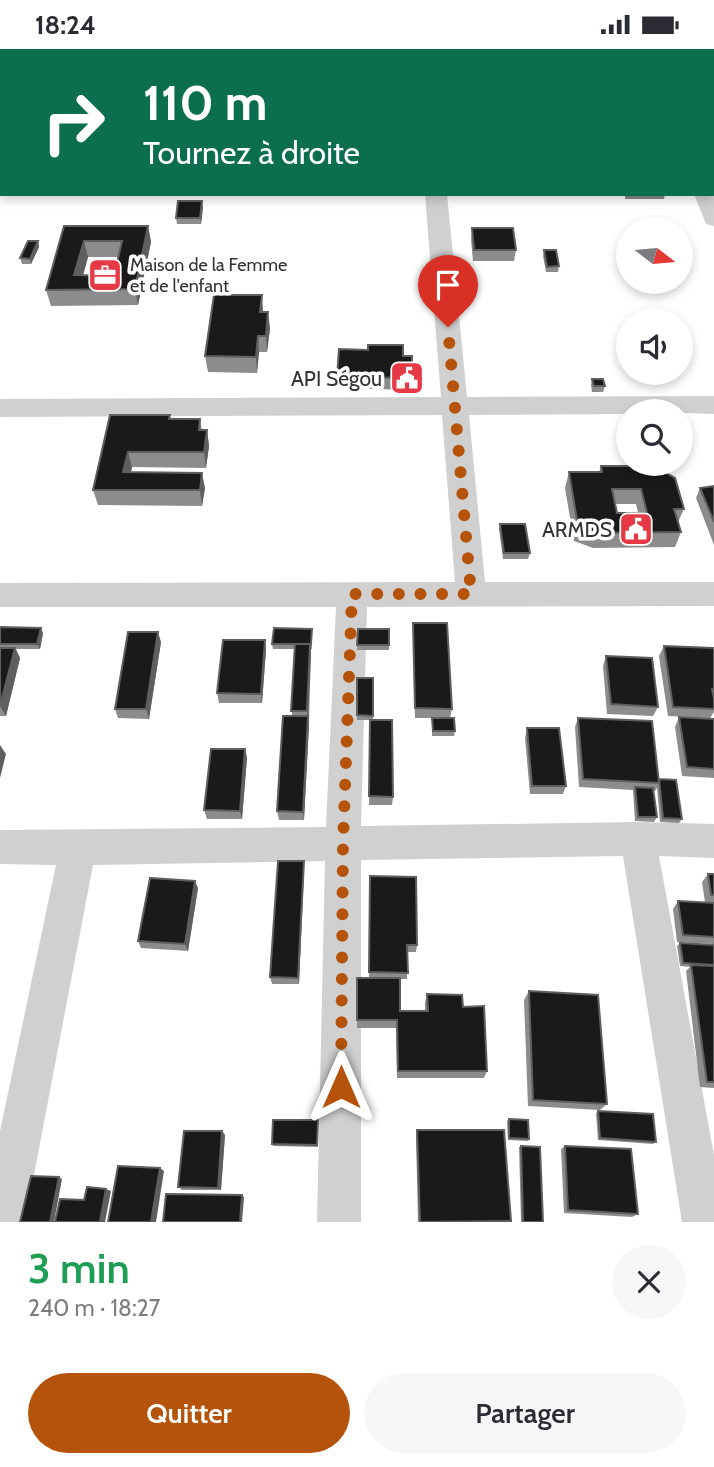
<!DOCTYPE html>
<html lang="fr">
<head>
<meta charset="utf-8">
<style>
	body { margin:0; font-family:Cabin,sans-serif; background:#f7f7f7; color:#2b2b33; height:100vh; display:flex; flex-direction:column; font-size:26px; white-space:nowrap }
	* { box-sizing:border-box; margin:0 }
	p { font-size:23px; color:#7c7c81 }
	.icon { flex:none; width:38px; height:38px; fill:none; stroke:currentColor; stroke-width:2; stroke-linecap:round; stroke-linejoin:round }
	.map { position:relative; height:1173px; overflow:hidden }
	.drawer { display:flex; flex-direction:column; background:#fff; flex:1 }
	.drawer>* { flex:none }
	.banner { position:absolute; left:0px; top:0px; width:714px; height:147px; box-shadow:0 4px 10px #0003; background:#0b6e4f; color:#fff; overflow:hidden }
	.needle { width:46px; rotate:106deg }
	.fabs { position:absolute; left:616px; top:168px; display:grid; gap:14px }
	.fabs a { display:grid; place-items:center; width:77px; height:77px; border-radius:50%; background:#fff; box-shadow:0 4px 10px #0003; font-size:35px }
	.pin { position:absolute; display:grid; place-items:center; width:60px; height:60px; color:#fff; margin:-72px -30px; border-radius:50% 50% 50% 0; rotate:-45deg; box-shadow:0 0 7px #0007 }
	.pin .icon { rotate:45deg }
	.me { position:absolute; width:77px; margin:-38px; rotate:0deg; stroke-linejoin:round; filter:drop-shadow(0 0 5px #0008) }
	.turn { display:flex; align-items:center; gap:24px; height:147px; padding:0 28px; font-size:32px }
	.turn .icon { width:91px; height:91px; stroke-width:2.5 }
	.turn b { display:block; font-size:49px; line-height:60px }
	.round { display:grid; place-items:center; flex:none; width:74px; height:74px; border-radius:37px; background:#f7f7f7 }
	.head { display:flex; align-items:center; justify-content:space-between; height:119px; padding:0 28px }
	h1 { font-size:42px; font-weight:600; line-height:52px; color:#1e9e55 }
	.action { display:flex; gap:14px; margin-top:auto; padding:14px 28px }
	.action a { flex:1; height:80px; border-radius:42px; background:#b45309; color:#fff; font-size:28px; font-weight:600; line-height:80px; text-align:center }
	.action a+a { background:#f7f7f7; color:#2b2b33 }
	.status { display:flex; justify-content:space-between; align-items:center; height:49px; padding:0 35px; background:#fff; direction:ltr }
	.status svg { height:19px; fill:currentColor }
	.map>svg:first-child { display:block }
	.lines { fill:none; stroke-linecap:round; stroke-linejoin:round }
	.minor { fill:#d0d0d0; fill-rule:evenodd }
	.wall { fill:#8c8c8c; fill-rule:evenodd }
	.shaded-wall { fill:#5f5f5f }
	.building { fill:#1a1a1a; stroke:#5f5f5f; stroke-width:2; fill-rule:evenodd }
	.route { stroke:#b45309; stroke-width:12; stroke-dasharray:0 21.6 }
	.labels { text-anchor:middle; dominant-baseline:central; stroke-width:7; stroke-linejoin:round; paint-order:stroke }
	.far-poi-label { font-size:18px; fill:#333; stroke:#fff; text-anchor:start }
	.poi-label { font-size:21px; fill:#333; stroke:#fff; text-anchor:end }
</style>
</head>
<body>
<div class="status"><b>18:24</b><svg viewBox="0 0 49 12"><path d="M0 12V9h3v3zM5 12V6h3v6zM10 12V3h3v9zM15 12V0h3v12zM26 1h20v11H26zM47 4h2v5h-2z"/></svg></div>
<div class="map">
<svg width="714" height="1173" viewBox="0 0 714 1173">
	<rect width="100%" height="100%" fill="#fff"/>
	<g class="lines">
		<!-- minor -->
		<path class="minor" d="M30 0H48L29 2Z
			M414 0H432L433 2H415Z
			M642 0H660L661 2H643Z
			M0 67H2V79H0Z
			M0 97H2L0 113Z
			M712 140 714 142V177L706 175 694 145H712Z
			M425 145H447L467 348 714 347V365L628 362V365L469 366 485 533H714V557L367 558 361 777 638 773 714 775V809L659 807 714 1106V1173H682L623 807 361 811V1173H317L325 812 93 816 25 1173H0V1082L56 816 0 815V781L326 778 336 558H0V534L455 533 442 366 0 368V350L441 348Z"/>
	</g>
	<!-- wall -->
	<path class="wall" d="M712 4H714V48H712Z
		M714 126V146L712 140V131Z
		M625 145H665L664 150H625Z
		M203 158 201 175H177L176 169Z
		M64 177H148L151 193 138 256 51 257 46 241ZM88 208H118L114 227H83Z
		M472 179 516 201 514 212H473L471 191Z
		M38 192 39 198 31 215H22L20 209Z
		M544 201 559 217 558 223H546L543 207Z
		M263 263 270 279 267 303H259L257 324 208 323 205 307Z
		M403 307 412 329V341L337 339V328Z
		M592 330 605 337 603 343H592L591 336Z
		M110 366H170V370H200L202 381H207L209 397 206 419 132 418 131 423 205 439 202 457 98 456 93 441Z
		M601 417 652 423 684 460 678 473 681 483 675 498 593 499 574 492 565 439 569 423H599ZM615 455H636L638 464H617Z
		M714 437V496L696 449 700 439Z
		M500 475 530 504 528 510H503L499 480Z
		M413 574 452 660 450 669 455 682 454 687H432V669H448H415L413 584Z
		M0 578 43 584 40 600H16L20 609 6 667H0Z
		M358 580H389V601H357Z
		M312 585V600H311L309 676 304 771H279L277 762 292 667 294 600H273L272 595Z
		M265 591 266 601 262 654H219L217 644Z
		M161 593 149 670 118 669 115 660Z
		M664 597 714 599V663L710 669 668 667 659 607Z
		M606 607 658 658 653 667 607 665 603 617Z
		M357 629H373V671L393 748 392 756H369L370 671H357Z
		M679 668 714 670V729L682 727 675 678Z
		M578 669 659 730 682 770 679 774 660 773 657 739 655 742H653L657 768 654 773 635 772 633 741 579 738 575 678Z
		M527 679 566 737 563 745H530L525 689Z
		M245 700 247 709 242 770H207L204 761Z
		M304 820 299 935H272L270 928Z
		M708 825H714V854L705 853 702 833Z
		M370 827 417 896 416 903H408L407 930H400V962H425V954L427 945 463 958 487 1022 484 1029H397L396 979H357V929H369Z
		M198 839 188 902 141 899 138 892Z
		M678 852 714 854V895L677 893 673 860Z
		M680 894 714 896V1039L700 1038 686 922 690 918 680 917 677 897Z
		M529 942 607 1055 600 1061 528 1057 524 951Z
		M598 1062 656 1093 653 1095 598 1091 596 1064Z
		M509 1070 529 1090 528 1092 508 1091 507 1072Z
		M318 1071V1098L273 1097 272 1095Z
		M417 1081 511 1172 510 1173H418L416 1087Z
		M222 1082 225 1086 221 1141H182L178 1138Z
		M521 1097 543 1173H521L519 1098Z
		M565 1097 638 1165 632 1168 564 1164 561 1100Z"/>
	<!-- shaded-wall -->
	<path class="shaded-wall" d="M2 6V25L1 27 0 11Z
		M202 152 203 158 201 175 200 169Z
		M148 177 151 193 138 256 135 240Z
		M38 192 39 198 31 215 30 210Z
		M84 192 88 208 79 240 74 226Z
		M262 246 263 262 262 279 260 263Z
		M268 263 270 279 267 303 266 287Z
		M258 287 259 303 257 324 256 308Z
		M207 381 209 397 206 419 204 403Z
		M128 403 132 418 128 439 123 423Z
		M202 424 205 439 202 457 200 441Z
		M41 579 43 584 40 600 37 595Z
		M158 583 161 593 149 670 146 660Z
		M265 591 266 601 262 654 261 645Z
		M310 595 311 605 308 668 309 676 304 771 303 763Z
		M15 599 20 609 6 667 0 657Z
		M0 696 6 705 0 729Z
		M245 700 247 709 242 770 240 762Z
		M304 812V820L299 935 298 929Z
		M195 832 198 839 188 902 185 895Z
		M222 1082 225 1086 221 1141 218 1139Z
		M160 1119 164 1122 156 1173H151Z
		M59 1128 62 1130 54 1173H50Z
		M106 1140 111 1142 105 1173H100Z
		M242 1146 244 1148 242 1173H240Z"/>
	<!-- building -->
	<path class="building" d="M54 0H76V2H53Z
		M358 0H379V1L358 2Z
		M537 0H576V2H538Z
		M712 4H714V37L713 38Z
		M178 152H202L200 169H176Z
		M64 177H148L135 240 46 241ZM84 192H122L114 227 74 226Z
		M472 179H513L516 201H474Z
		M28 192H38L30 210 20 209Z
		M544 201H556L559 217 547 218Z
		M214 246H262L260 263H268L266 287H258L256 308 205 307Z
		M368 296H403V307H412V329L337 328 339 300 368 301Z
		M592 330H603L605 337H594Z
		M110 366H170L169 370H200L199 381H207L204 403H128L123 423 202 424 200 441H93Z
		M601 417H650L652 423 666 424 675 429 684 460H674L681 483 598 484 578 477 569 423H602ZM612 440H641L647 464H617Z
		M714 437V473L700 439Z
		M500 475H525L530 504H504Z
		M413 574H447L452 660 415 659Z
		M0 578 41 579 37 595H0Z
		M274 579 312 580 311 595H272Z
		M358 580H389V596H357Z
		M128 583H158L146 660H115Z
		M223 591H265L261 645 217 644Z
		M295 595H310L307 662H291Z
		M664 597 714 599V640H712L714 650V660L673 658Z
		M0 599H15L0 657Z
		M606 607 652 609 658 658 611 655Z
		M357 629H373V667L357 666Z
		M283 667H308L303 763 277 762Z
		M679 668 714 670V720L687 718Z
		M432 669H454L455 682H433Z
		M578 669 652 672 659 734 583 730Z
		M370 671H392L393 748 369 747Z
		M527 679H559L566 737H532Z
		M211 700H245L240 762 204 761Z
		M659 730 676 731 682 770 663 769Z
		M635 738 653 739 657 768H638Z
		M278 812H304L298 929 270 928Z
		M708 825H714V846H711Z
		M370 827 416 828 417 896H407L408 924 369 923Z
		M150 829 195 832 185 895 138 892Z
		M678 852 714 854V888L683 886Z
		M680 894 714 896V916L683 914Z
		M691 916 714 917V1033H707Z
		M357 929H400V962H428L427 945 462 946 463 958 484 957 487 1022H398L397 971H357Z
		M529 942 598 946 607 1055 533 1051Z
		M598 1062 653 1065 656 1093 600 1089Z
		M509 1070 528 1071 529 1090 509 1089Z
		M273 1071H318L317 1096 272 1095Z
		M417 1081H504L511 1172 420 1173Z
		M184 1082H222L218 1139 178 1138Z
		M521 1097 540 1098 543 1173H523Z
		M565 1097 631 1100 638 1165 568 1161Z
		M118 1117 160 1119 151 1173H108Z
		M31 1127 59 1128 50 1173H20Z
		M87 1138 106 1140 100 1173H55L60 1150 84 1151Z
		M166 1145 242 1146 240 1173H163Z"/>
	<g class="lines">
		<!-- route -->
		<path class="route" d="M341 1038 343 794 352 545H471L448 278"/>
	</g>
	<!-- icons -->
	<defs>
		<g id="office-square" transform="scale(1.75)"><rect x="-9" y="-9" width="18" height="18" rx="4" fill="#e63946" stroke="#fff"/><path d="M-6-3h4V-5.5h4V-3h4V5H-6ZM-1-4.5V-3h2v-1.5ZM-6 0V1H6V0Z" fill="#fff"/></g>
		<g id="civic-square" transform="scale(1.75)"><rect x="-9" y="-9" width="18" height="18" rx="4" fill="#e63946" stroke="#fff"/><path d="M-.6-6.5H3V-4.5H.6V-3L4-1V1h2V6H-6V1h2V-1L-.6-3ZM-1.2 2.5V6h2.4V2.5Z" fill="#fff"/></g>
	</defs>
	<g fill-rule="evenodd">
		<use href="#office-square" x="105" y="226"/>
		<use href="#civic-square" x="407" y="329"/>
		<use href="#civic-square" x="636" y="480"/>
	</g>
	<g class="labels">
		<!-- far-poi labels -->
		<g class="far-poi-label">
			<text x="130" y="216">Maison de la Femme<tspan x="130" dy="21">et de l'enfant</tspan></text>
		</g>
		<!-- poi labels -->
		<g class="poi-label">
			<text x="382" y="329">API Ségou</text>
			<text x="612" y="480">ARMDS</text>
		</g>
	</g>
</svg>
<div class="fabs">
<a><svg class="needle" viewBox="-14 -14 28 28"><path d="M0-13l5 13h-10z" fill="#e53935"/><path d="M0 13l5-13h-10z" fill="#7c7c81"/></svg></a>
<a><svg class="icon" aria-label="sound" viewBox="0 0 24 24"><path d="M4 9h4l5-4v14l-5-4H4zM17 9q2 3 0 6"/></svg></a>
<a><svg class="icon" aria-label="search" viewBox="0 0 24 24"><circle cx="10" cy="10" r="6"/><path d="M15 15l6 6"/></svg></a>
</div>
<div class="pin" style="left:448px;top:278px;background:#d93025"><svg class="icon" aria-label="arrive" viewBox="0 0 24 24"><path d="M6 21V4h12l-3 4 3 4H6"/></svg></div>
<svg class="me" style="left:341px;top:1038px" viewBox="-20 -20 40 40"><path d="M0-17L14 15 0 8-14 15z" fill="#b45309" stroke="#fff" stroke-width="4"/></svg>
<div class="banner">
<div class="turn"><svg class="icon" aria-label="right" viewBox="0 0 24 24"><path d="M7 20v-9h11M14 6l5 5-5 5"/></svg><div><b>110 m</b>Tournez à droite</div></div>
</div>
</div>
<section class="drawer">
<div class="head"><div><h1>3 min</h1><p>240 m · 18:27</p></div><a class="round"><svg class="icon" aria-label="close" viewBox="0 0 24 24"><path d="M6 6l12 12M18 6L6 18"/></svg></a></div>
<div class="action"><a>Quitter</a><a>Partager</a></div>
</section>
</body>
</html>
